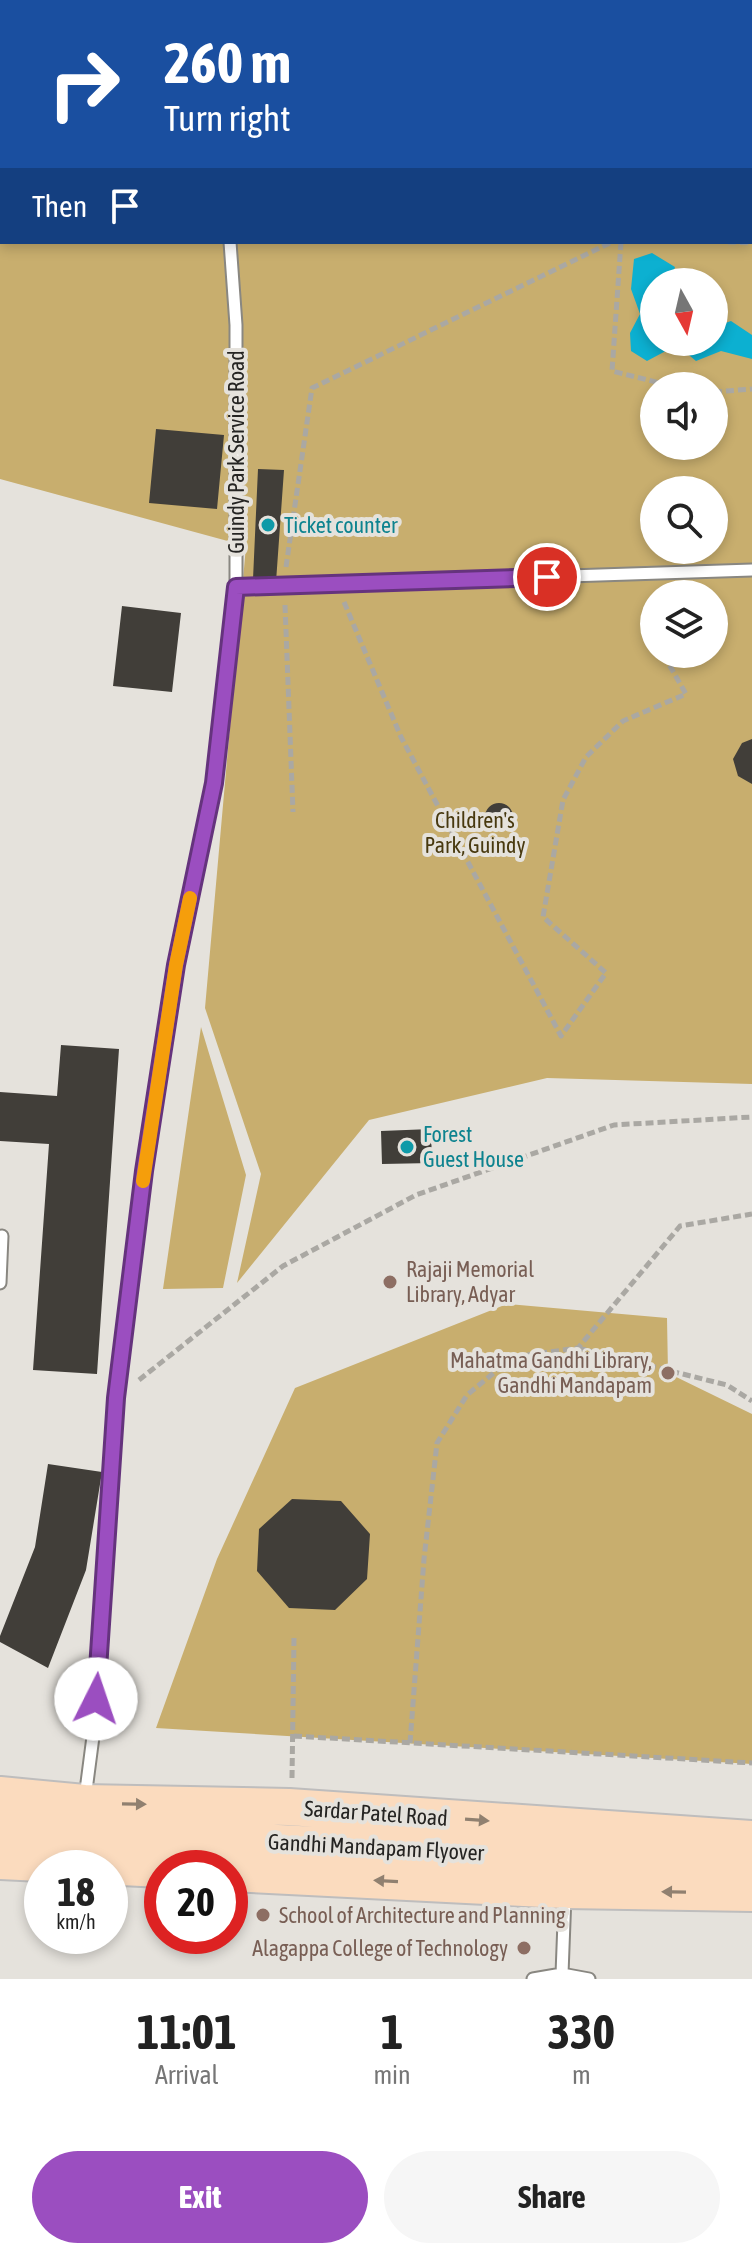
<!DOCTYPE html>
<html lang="en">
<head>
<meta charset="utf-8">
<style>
	body { margin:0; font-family:"Asap Condensed",sans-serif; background:#f6f6f6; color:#222; height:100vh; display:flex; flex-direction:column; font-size:30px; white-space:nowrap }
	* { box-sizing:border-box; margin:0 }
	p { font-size:26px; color:#767676 }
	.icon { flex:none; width:44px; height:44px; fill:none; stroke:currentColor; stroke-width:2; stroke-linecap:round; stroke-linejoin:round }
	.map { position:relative; height:1979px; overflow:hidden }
	.details { display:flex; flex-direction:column; background:#fff; flex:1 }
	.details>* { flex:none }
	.top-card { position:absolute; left:0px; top:0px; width:752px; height:244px; box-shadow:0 4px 12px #0003; background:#1a4fa0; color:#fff; overflow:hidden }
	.needle { width:52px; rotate:172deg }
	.tools { position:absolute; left:640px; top:268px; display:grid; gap:16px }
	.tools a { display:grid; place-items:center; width:88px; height:88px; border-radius:50%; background:#fff; box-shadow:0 4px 12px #0003; font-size:40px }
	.speed { position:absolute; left:24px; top:1850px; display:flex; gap:16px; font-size:40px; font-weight:700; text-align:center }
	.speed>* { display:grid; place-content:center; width:104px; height:104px; border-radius:50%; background:#fff; box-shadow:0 4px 12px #0003; line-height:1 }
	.speed small { font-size:20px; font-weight:400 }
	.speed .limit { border:12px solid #d22; background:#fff; color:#111 }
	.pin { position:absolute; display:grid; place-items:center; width:68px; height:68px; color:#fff; margin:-34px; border:4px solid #fff; border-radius:50%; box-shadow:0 2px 8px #0007 }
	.me { position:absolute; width:88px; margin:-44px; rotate:4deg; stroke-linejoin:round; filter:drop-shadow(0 0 6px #0008) }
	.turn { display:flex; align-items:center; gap:28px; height:168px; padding:0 32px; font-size:36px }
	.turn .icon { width:104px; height:104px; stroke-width:2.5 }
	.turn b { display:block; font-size:56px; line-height:68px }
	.then { display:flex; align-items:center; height:76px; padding:0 32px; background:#0003; gap:16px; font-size:30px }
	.eta { display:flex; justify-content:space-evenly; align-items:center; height:136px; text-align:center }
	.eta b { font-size:48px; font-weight:700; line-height:56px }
	.action { display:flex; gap:16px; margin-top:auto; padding:16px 32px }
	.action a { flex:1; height:92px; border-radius:48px; background:#9b4ec0; color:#fff; font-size:32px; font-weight:700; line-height:92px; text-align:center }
	.action a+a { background:#f6f6f6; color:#222 }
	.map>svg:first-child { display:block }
	.green { fill:#c8ae6e; fill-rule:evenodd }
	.water { fill:#0cb0d1 }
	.building { fill:#413e39 }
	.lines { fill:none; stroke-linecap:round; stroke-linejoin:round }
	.service-casing { stroke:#898781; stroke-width:15 }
	.primary-casing { stroke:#bebdbd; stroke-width:40 }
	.path { stroke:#aaa8a3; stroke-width:5; stroke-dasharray:8 4; stroke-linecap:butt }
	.service { stroke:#fff; stroke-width:11 }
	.primary { stroke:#fbdbbe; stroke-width:36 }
	.oneway { fill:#908070 }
	.route-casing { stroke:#65337d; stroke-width:20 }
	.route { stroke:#9b4ec0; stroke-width:14 }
	.slow { stroke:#f59e0b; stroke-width:14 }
	.culture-dot { fill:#0f9aa8; stroke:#e5e2dc; stroke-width:3 }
	.education-dot { fill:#8d6e63; stroke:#e5e2dc; stroke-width:3 }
	.labels { text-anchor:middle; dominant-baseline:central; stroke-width:8; stroke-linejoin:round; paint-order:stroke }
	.street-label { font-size:22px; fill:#252422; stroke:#e5e2dc }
	.culture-label { font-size:22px; fill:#0d838f; stroke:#e5e2dc; text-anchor:start }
	.park-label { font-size:22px; fill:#48390f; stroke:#e5e2dc }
	.education-label { font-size:22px; fill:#785e54; stroke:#e5e2dc; text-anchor:start }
</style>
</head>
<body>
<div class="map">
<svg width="752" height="1979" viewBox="0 0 752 1979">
	<rect width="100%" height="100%" fill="#e5e2dc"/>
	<!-- green -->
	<path class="green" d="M0 0H752V1084L547 1078 369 1120 237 1283 261 1174 205 1008 246 546 0 479ZM2 2H750V242H2ZM654 282H714V342H654ZM654 386H714V446H654ZM654 490H714V550H654ZM654 594H714V654H654Z
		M201 1027 246 1175 223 1288 163 1289Z
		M507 1304 667 1318 668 1373 752 1414V1764L156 1728 217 1559 295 1388Z"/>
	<!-- water -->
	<path class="water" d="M652 253 675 267 670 282H654V303L646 308 650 323 654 324V342H714V327L731 321 752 335V359L721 351 696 361 677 345 647 361 631 351 630 333 640 314 631 289 634 259Z"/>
	<!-- building -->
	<path class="building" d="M156 429 224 435 217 509 149 503Z
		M258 469 284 470 276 582 253 579Z
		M122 606 181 613 172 692 113 686Z
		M752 739V784L738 776 733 759 742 743Z
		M485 817a14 14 0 1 1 28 0a14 14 0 1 1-28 0Z
		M61 1045 119 1049 97 1374 33 1370 49 1144 0 1141V1092L57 1096Z
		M431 1129 432 1163 382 1164 381 1131Z
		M48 1464 102 1472 86 1570 48 1668 0 1642V1636L35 1547Z
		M292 1499 341 1501 370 1534 367 1579 335 1610 289 1608 257 1571 259 1529Z"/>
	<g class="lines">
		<!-- service casing -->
		<g class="service-casing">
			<path id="service" d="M216 0V2
				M236 587 752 570
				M0 1283 2 1236
				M85 1798 94 1729 116 1398 144 1171 176 965 214 783 236 587V325L230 242
				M562 1974 565 1895
				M533 1979 562 1974 589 1979"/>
		</g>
		<!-- primary casing -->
		<g class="primary-casing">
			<path id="primary" d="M0 1795 84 1803 289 1807 752 1839
				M0 1829 752 1867
				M0 1861 162 1869
				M230 1873 565 1890 752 1893"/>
		</g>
		<!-- path -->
		<path class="path" d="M621 242 612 371 672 386
			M728 242 752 243
			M714 392 752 389
			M286 567 312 388 612 242
			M344 602 401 737 561 1036 606 973 543 917 563 800 586 757 623 721 686 694 663 654
			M285 605 293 812
			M578 1348 727 1385 752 1401
			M139 1380 283 1266 416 1195 614 1125 752 1117
			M294 1736 752 1763
			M410 1743 424 1559 437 1443 467 1395 513 1357 578 1348 680 1226 752 1214
			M292 1778 294 1638"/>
		<!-- service -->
		<use href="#service" class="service"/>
		<!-- primary -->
		<use href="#primary" class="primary"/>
	</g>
	<!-- one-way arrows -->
	<defs><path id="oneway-solid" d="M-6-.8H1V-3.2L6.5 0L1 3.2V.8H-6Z" transform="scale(2)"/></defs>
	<g class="oneway">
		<use href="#oneway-solid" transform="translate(134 1804) rotate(1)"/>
		<use href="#oneway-solid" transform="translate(477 1820) rotate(4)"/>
		<use href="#oneway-solid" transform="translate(386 1881) rotate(-177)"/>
		<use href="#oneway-solid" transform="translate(674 1892) rotate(-179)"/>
	</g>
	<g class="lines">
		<!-- route casing -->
		<g class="route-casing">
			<path id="route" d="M96 1699 116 1398 144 1171 176 965 214 783 236 587 547 577"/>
		</g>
		<!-- route -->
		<use href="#route" class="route"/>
		<!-- slow -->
		<path class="slow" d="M143 1181 176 965 190 898"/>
	</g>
	<!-- markers -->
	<g class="culture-dot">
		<circle cx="268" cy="525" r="8"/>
		<circle cx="407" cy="1147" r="8"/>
	</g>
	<g class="education-dot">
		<circle cx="390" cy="1282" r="8"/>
		<circle cx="668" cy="1373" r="8"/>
		<circle cx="263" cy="1915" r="8"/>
		<circle cx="524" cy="1948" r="8"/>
	</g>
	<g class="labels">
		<!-- street labels -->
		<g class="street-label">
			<text transform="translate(236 452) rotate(-90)">Guindy Park Service Road</text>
			<text transform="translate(376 1813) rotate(4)">Sardar Patel Road</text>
			<text transform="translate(376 1847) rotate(3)">Gandhi Mandapam Flyover</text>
		</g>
		<!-- culture labels -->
		<g class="culture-label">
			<text x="284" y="525">Ticket counter</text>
			<text x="423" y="1134">Forest<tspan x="423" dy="25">Guest House</tspan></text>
		</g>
		<!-- park labels -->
		<g class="park-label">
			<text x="475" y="820">Children's<tspan x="475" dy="25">Park, Guindy</tspan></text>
		</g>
		<!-- education labels -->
		<g class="education-label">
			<text x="406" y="1269">Rajaji Memorial<tspan x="406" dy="25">Library, Adyar</tspan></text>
			<text x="652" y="1360" text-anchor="end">Mahatma Gandhi Library,<tspan x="652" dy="25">Gandhi Mandapam</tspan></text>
			<text x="279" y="1915">School of Architecture and Planning</text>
			<text x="508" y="1948" text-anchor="end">Alagappa College of Technology</text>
		</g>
	</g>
</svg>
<div class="tools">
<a><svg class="needle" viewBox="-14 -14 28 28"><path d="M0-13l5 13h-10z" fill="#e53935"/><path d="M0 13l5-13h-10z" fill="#767676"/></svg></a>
<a><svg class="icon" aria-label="sound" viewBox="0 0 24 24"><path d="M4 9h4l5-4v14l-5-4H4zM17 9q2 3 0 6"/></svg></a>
<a><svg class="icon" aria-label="search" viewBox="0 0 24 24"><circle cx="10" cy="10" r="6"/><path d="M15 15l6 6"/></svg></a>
<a><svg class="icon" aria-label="layers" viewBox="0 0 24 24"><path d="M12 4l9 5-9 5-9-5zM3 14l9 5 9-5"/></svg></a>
</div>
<div class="speed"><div>18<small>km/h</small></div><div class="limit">20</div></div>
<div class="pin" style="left:547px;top:577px;background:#d93025"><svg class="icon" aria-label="arrive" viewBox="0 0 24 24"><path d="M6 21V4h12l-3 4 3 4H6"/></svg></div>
<svg class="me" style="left:96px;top:1699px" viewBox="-20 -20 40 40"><circle r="19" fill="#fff"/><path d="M0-13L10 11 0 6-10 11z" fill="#9b4ec0"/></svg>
<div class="top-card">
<div class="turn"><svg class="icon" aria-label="right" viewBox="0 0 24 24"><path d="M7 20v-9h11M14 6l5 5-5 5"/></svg><div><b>260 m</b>Turn right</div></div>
<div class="then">Then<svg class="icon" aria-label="arrive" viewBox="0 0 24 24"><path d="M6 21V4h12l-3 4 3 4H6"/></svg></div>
</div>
</div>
<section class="details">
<div class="eta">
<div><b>11:01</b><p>Arrival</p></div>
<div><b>1</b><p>min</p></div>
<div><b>330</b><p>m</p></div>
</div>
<div class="action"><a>Exit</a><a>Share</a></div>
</section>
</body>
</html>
